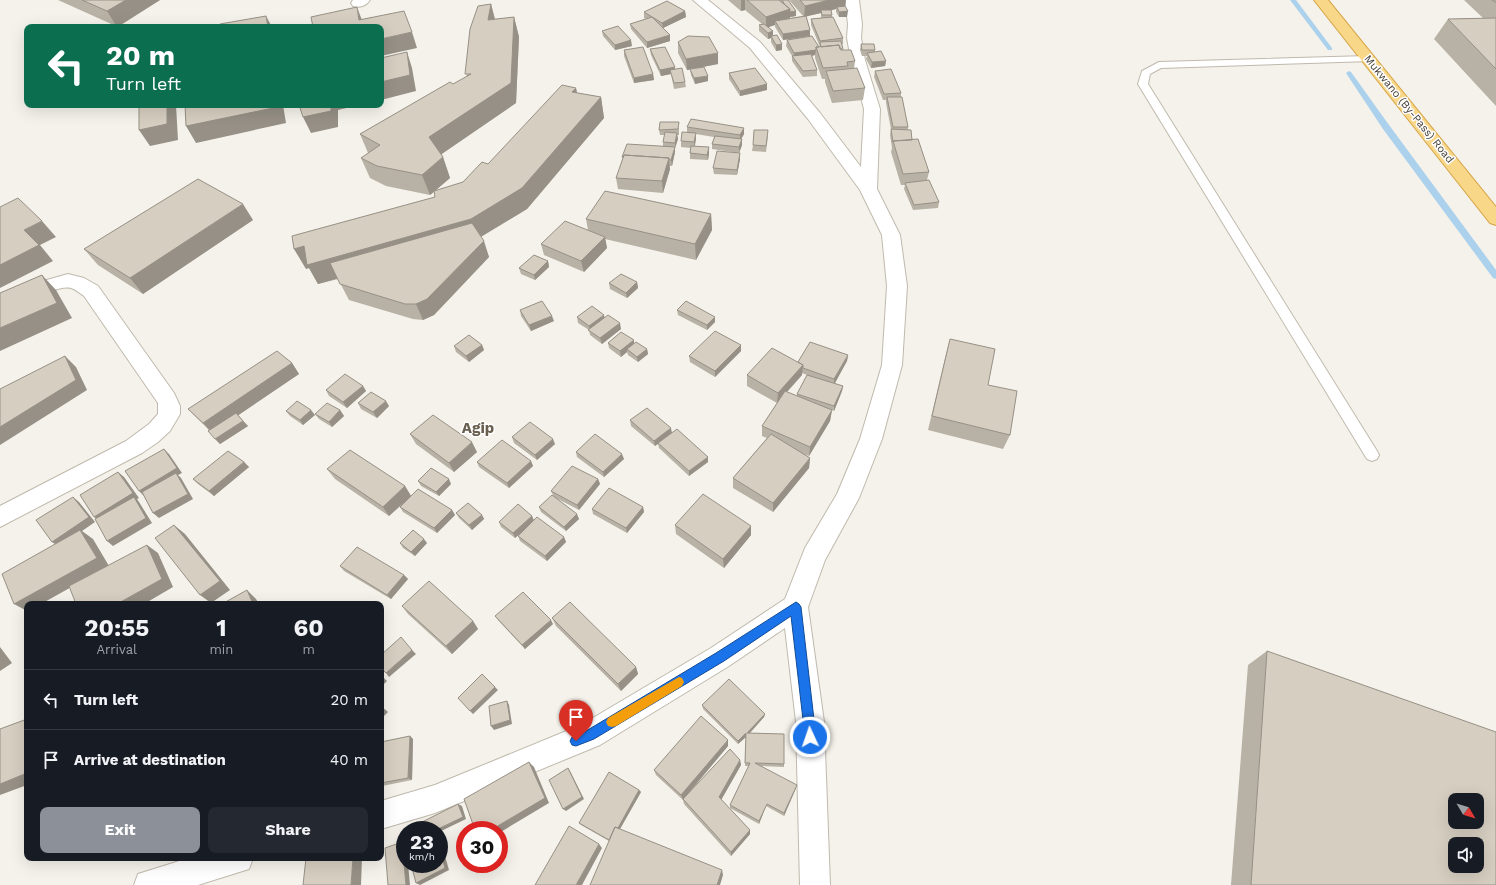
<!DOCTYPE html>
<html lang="en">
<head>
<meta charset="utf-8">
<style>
	body { margin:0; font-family:"Work Sans",sans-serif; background:#242831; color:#f1f3f6; height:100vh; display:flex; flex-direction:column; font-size:15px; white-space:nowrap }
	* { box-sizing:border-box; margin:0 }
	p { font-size:13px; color:#9ea1a6 }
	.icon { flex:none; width:22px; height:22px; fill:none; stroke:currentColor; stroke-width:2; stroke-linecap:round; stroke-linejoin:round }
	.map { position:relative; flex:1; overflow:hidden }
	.details { position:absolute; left:24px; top:601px; width:360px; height:260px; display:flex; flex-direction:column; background:#171b24; border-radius:8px; box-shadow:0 4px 16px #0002 }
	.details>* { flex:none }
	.hud { position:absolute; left:24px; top:24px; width:360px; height:84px; border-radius:8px; box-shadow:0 4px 16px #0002; background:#0b6e4f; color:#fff; overflow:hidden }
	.needle { width:26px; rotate:128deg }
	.tools { position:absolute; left:1448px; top:793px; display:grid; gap:8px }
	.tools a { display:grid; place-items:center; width:36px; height:36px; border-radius:8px; background:#171b24; box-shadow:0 4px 16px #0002; font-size:20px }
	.speed { position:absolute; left:396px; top:821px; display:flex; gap:8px; font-size:20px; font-weight:700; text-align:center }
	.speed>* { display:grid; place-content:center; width:52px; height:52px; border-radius:50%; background:#171b24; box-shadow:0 4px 16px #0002; line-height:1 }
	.speed small { font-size:10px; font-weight:400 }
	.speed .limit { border:6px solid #d22; background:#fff; color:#111 }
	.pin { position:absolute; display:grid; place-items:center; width:34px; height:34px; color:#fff; margin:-41px -17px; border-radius:50% 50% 50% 0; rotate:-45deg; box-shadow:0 0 4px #0007 }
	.pin .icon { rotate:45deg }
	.me { position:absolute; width:44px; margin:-22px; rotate:357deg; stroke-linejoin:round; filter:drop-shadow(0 0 3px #0008) }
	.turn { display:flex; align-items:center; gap:14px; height:84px; padding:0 16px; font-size:18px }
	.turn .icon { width:52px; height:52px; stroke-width:2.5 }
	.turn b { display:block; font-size:28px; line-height:34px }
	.eta { display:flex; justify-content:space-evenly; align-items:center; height:68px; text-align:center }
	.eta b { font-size:24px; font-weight:700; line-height:28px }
	.cta { display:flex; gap:8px; margin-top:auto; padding:8px 16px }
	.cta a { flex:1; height:46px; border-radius:8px; background:#8c9099; color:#fff; font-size:16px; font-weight:700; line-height:46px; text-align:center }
	.cta a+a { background:#242831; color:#f1f3f6 }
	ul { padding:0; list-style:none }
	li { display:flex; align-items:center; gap:12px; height:60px; padding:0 16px; border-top:1px solid #363941 }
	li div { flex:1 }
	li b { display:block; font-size:15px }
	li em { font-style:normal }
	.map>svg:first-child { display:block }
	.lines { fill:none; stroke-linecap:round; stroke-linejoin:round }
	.stream { fill:#abd1ed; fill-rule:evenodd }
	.service-casing { stroke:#c0b9ad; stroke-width:2 }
	.minor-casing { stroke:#c0b9ad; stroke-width:2 }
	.trunk-casing { stroke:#d6a243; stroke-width:2 }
	.service { fill:#fff; fill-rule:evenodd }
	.minor { fill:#fff; fill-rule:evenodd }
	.trunk { fill:#f8d789; fill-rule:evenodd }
	.wall { fill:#b8b1a5; fill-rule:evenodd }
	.shaded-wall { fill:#969086 }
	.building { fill:#d6cec0; stroke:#969086; fill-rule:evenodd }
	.route { fill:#1a73e8; stroke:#114b97 }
	.slow { fill:#f59e0b }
	.labels { text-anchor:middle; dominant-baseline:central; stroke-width:3; stroke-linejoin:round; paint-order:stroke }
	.far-street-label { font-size:11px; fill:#484239; stroke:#fff }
	.quarter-label { font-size:15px; font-weight:bold; fill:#6a6050; stroke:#fff }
</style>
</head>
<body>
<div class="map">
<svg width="1496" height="885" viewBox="0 0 1496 885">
	<rect width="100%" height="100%" fill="#f4f2ea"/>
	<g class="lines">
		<!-- stream -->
		<path class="stream" d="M1290 0H1296L1332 48V50H1328Z
			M1349 71 1351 72 1389 125 1496 270V279L1493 278 1383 129 1346 73Z"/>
		<!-- service casing -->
		<g class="service-casing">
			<path id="service" d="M1368 56 1371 57 1373 59 1371 61 1161 68 1150 74 1148 84 1377 451 1379 455 1377 459 1372 461 1367 459 1138 84 1142 71 1159 62Z"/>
		</g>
		<!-- minor casing -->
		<g class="minor-casing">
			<path id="minor" d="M353 0H370C366 6 360 8 353 6L351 3Z
				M693 0H708L760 42 820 113 861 167 864 109 851 60 847 38 848 24 845 0H859L862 24 861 38 865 60 880 109 877 189 900 235 907 286 902 365 882 439 859 498 825 560 808 607 824 722 830 885H800L796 722 785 628 729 666 600 745 435 813 381 829V801L435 785 581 725 711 648 785 599 805 548 837 494 860 439 882 365 887 286 882 235 860 190 808 119 750 48Z
				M68 274 84 278 98 286 174 393 180 406V414L170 431 158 442 142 453 0 527V506L126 441 149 424 158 414V403L84 296C80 293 75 289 71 288 55 284 17 309 0 314V299L36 283Z
				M189 858H253L249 869 198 885H134L138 874Z"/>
		</g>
		<!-- trunk casing -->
		<g class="trunk-casing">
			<path id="trunk" d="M1314 0H1328L1496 207V225L1490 223Z"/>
		</g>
		<!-- service -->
		<use href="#service" class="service"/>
		<!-- minor -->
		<use href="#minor" class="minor"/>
		<!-- trunk -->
		<use href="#trunk" class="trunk"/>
	</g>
	<!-- wall -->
	<path class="wall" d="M58 0H160L118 27Z
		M728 0H788L796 11V16L790 17V18L803 16 789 0H846L845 6 847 17H839L836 12V9L831 10 832 15V17L843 38V44H842V50L855 61 854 69 865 88 863 100 832 103 825 82V79H822L815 58V55L812 56 817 70V76L803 77 792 61V56L786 46 787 40 820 47 811 25V19L821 18V13L806 16 810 30V36L783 40 775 27V25L768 27 773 31V36L782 50 776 51 771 42V38L768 39 759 31V25L762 24 745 10 741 11Z
		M1464 0H1496V18H1483Z
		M491 4 495 19 514 17 519 37 516 103 441 154 443 157 450 178 435 191 463 182 488 164 576 88 577 93 601 97 604 118 527 209 481 237 489 257 434 315 423 320 413 319 349 300 338 279 318 284 309 268 306 269 435 197 434 192 430 195 386 186 370 178 361 158 368 153 360 134 453 84 466 77Z
		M685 11 686 17 663 28 670 41 647 48 631 29 630 24 646 19 644 18V12Z
		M1496 18V106L1434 39 1448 19Z
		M602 31 632 46 615 50 603 36Z
		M678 42 718 64 687 70 678 53Z
		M861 44 875 50V52L886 61 885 66 871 68 866 59 867 56H862L860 50Z
		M650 49 675 69 685 82 686 87 674 89 671 74 661 76 651 55Z
		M624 50 653 74 654 80 634 83 624 56Z
		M690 69 708 76V81L695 84 691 75Z
		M875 71 901 93V97L908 127V130L929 172 927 180 939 202 938 208 913 210 904 189 905 185H901L891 152 892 148 890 135 891 129 886 103V100H883L874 77Z
		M729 73 767 84V90L740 96 729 79Z
		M687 127 744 134 741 139H742V145L739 153H740V159L737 175 714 174 713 168 739 153 712 149V144L714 137 696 134V139L695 146 709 153 708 160 690 159V153L691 148 681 147V141L687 133Z
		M679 128V135H677L678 139 675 148V152L672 166H669L670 169 663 193 618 189 616 178 623 159 622 157 663 146V142L665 135H660L659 130Z
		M768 136 766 152 752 151 753 145Z
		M711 214 712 230 696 260 605 239 607 248 584 272 544 255 541 244 588 230 586 219Z
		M253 220 143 294 98 265 84 249Z
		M548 261 549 267 535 280 521 274 519 268Z
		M637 282 638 288 627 298 610 289 609 283Z
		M520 310 554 321 531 331 521 316Z
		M677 310 715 322 707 330 678 315Z
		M577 317 604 318 621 329 602 344 590 335 589 330 578 323Z
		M950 339 988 385 1010 435 1003 449 928 430 946 354Z
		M634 340V343L647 349 648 354 638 362 628 355 627 352 621 357 609 348 608 343Z
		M482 345 484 350 469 362 456 352 454 346Z
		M741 351 715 377 690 362 689 356Z
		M848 355 847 361 834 383 843 386 842 391 834 411 829 409 832 410 830 421 809 456 804 454 810 458 809 468 773 512 733 488V478L767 438 762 436V426L777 403 747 386V375L798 362ZM802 373 807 375 797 394V396L787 392 802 375Z
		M292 363 299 374 238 415 248 426 220 444 209 430 188 409Z
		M363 386 366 391 347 408 329 396 326 390Z
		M358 403 389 406 377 418 361 409Z
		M340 410 344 416 332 427 319 419 315 414Z
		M286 411 315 415 303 425 290 416Z
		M630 420 672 433 667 437 708 462 689 476 659 448 658 444 655 446 631 426Z
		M410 434 477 452 454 472 416 444Z
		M512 437 555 444 537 460 514 443Z
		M576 452 624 459 604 477 577 457Z
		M531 461 533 466 509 488 479 467 477 462Z
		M244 462 249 467 214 496 198 484 193 479Z
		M327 469 405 486 411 496 452 510 455 515 437 533 403 512 400 507 408 499 389 516 335 479Z
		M598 479 600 484 579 510 556 498 579 519 566 531 541 512 539 507 553 495 551 491Z
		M418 481 451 484 439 496 421 486Z
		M643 507 644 512 627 533 593 514 592 509Z
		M456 513 482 515 484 519 472 530 459 518Z
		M532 516 534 520 564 537 566 542 547 561 520 541 518 536 525 529 515 538 501 527 499 522Z
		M675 525 751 526V535L724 568 676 534Z
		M400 543H427L415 556 403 548Z
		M340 566 404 575 408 579 391 599 344 571Z
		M402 606 473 621 478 629 452 654 408 614Z
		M495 616 553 624 525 649 498 620Z
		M552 618 636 667 638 674 621 691 556 626Z
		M1267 651 1496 885H1231L1248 665Z
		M702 705 765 714 764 717 750 733 784 764V767L761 766 796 788 784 816 766 806 759 824 730 808V805L749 766H745L746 737 738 744 703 709Z
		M410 736 413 739 412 780 382 786 381 785V742Z
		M728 746 689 792 740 760 741 765 721 800 750 830V834L731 856 684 804 683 800 656 775 654 770Z
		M639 790 641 792 620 829 723 875 609 841 581 825 579 823Z"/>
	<!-- shaded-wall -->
	<path class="shaded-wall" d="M126 0H160L117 27 107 11Z
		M741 0H745V10L741 11Z
		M829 0H846L845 7H837L836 9 821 13V10V13L804 17 805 6Z
		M491 4 496 24 488 20Z
		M357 7 363 23 359 20Z
		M790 9V20L775 21V25L766 28V17Z
		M685 11 686 17 663 28 662 23Z
		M796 11V16L790 17V12Z
		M848 11 847 17H839V12Z
		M266 16 272 27H268Z
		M514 17 519 37 516 103 436 158 429 137Z
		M810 30V36L783 40V34Z
		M773 31V37L771 36V38L768 39V33Z
		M412 32 417 48 381 56V39Z
		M670 35V41L647 48V42Z
		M631 40 632 46 615 50V45Z
		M782 44V50L776 51V45Z
		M816 50 815 55 795 59 794 57V53Z
		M407 52 412 68 416 91 381 100V82Z
		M718 53V64L687 70 686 59Z
		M886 61 885 66 871 68 872 62Z
		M675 67V73L670 70 671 74 661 76 660 70Z
		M653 74 654 80 634 83V78Z
		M708 76V81L695 84 694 78Z
		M767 84V90L740 96V91Z
		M576 88 580 108 572 92Z
		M601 97 604 118 527 209 477 239 318 284 309 268 306 269 294 249 304 246 471 219Z
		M167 105H176L178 140 150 146 139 130Z
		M277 105H283L286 123 196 143 186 126Z
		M331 105H359L338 110V127L311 133 303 117Z
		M744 128V134L740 141V135Z
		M677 133 678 139 675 148V152L672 166 671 160 675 147V143Z
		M696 133V139L694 148V142Z
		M742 139V145L739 153V147Z
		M709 147V153L708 160 707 155Z
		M740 153V159L737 175V170Z
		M443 157 450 178 430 195 422 175Z
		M669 158 670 169 663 193 662 181Z
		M243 204 253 220 143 294 130 278Z
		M711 214 712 230 696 260 695 244Z
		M42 221 56 237 40 245 53 261 0 288V265L24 230Z
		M605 237 607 248 584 272 581 261Z
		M484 241 489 257 434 315 423 320 416 304Z
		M548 261 549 267 535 280 534 275Z
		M42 275 56 290 72 318 0 351V328Z
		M637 282 638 288 627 298 626 293Z
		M604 315 605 320 590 331 589 326Z
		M552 316 554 321 531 331 529 325Z
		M715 317V322L707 330V325Z
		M620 323 621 329 602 344 600 338Z
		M634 340V346L627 349V352L621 357 620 351Z
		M482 345 484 350 469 362 466 356Z
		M741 345V351L715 377V371Z
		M647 349 648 354 638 362 637 357Z
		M848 355 847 361 834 385V379Z
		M65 356 76 367 87 390 0 445V427Z
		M292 363 299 374 212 433 203 423Z
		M803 365 802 375 777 403 778 393Z
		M363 386 366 391 347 408 343 402Z
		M843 386 842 391 834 411V406Z
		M386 401 389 406 377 418 373 412Z
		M311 410 315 415 303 425 300 420Z
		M340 410 344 416 332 427 329 422Z
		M832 410 830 421 809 456 810 447Z
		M243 421 248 426 220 444 215 439Z
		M671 428 672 433 655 446 654 441Z
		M553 439 555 444 537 460 535 455Z
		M472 442 477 452 454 472 449 463Z
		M164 449 169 454 182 473 178 475 181 478 193 499 159 518 153 513 144 496 139 491Z
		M622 454 624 459 604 477 603 472Z
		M708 457V462L689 476V471Z
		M810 458 809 468 773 512V503Z
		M531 461 533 466 509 488 507 483Z
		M244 462 249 467 214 496 209 491Z
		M118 472 124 477 139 498 137 499 139 502 152 523 113 546 107 541 100 521 94 517Z
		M449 479 451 484 439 496 436 492Z
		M598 479 600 484 579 510 577 505Z
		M405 486 411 496 389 516 383 507Z
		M73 497 79 502 95 522 82 531 93 539 109 566 41 604H27V611L14 604 58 546 52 542Z
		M643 507 644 512 627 533 626 528Z
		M452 510 455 515 437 533 434 528Z
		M577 514 579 519 566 531 564 527Z
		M482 515 484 519 472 530 469 525Z
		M532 516 534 521 515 538 513 533Z
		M174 525 185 534 230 590 211 603 200 595Z
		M751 526V535L724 568 723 559Z
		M564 537 566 542 547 561 545 556Z
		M424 539 427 543 415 556 411 552Z
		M147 545 158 553 173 587 144 604H117Z
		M404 575 408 579 391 599 387 595Z
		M247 590 256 599 259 604H253Z
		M551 620 553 624 525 649 522 645Z
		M473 621 478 629 452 654 446 646Z
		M0 647 12 663 0 671Z
		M412 650 416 654 389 677 386 673Z
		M636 667 638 674 621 691 618 684Z
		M384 678 387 681 381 687V680Z
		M495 687 498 690 473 714 470 711Z
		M507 701 509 705 512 724 494 730 491 726Z
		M381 706 388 712 381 719Z
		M765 714 764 717 747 736V733Z
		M746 733V737L738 744V741Z
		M410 736 413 739 412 780 408 778Z
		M728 740V746L683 800 681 795Z
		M740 760 741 765 720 802 719 797Z
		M529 762 534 767 549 803 499 833V830H491Z
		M568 768 570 771 584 799 566 811 563 809Z
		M27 773V785L0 795V784Z
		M797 785 796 788 784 816V813Z
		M639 790 641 792 612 843 610 841Z
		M458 804 462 806 466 819 439 832V830H436Z
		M767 804 766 806 759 824V821Z
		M750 830V834L731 856V852Z
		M439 835 449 870 420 885 416 883 439 846Z
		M402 842 405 844V864H408L410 885H406Z
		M599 844 602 848 582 885H576Z
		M353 858H362L361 885H351Z
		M722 870 723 875 720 885H717Z"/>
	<!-- building -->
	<path class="building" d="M82 0H126L107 11Z
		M747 0H779L790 9 766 17Z
		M782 0H788L796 11 790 12V9L785 5Z
		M800 0H829L805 6Z
		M1492 0H1496V2H1495Z
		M667 1 685 11 662 23 644 12Z
		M491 4 488 20 514 17 511 83 429 137 443 157 422 175 377 166 361 158 380 145 360 134 450 82 453 84 471 74H465L470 29 478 6Z
		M845 6 848 11 839 12 837 7Z
		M357 7 359 20 404 11 412 32 381 39V27H313L311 17Z
		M821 10H831L832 15H822Z
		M266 16 268 27H221L220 24Z
		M806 16 810 30 783 34 775 21Z
		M652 17 670 35 647 42 630 24Z
		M833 17 843 38 820 41 811 19Z
		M1496 18V69L1448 19Z
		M764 24 773 31 768 33 759 25Z
		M618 26 631 40 615 45 602 31Z
		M777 35 782 44 776 45 771 36Z
		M688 36 709 37 718 53 686 59 678 42Z
		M812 36 819 47H816V50L794 53 787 40Z
		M841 41 843 49H840L839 45 821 47 820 42Z
		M861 44H874L875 50H862Z
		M839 45 841 50H851L855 61 847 62 848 66 823 68 816 47Z
		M643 47 653 74 634 78 624 50Z
		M665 47 675 67 660 70 650 49Z
		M881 51 886 61 872 62 867 53Z
		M407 52 410 75 381 82V58Z
		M811 54 817 70 803 71 792 56Z
		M704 67 708 76 694 78 690 69Z
		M682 68 685 82 674 83 670 70Z
		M755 68 767 84 740 91 729 73Z
		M857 68 865 88 833 91 826 71Z
		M891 69 901 93 884 94 875 71Z
		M562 85 576 88 572 92 601 97 522 188 471 219 307 265 304 246 294 249 292 236 435 197 434 191 463 182 482 162 488 164Z
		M887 97H902L908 127H893Z
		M139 105H167V124L139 130Z
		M185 105H277L278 107 186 126Z
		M299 105H331V111L303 117Z
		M691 119 744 128 740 135 687 127Z
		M660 122H679L678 129 659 130Z
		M891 129 911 130 912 140 893 141V142Z
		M754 130H768L766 146 753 145Z
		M665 132 677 133 675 143 663 142Z
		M682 132 696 133 694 142 681 141Z
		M715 136 742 139 739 147 712 144Z
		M918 139 929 172 903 174 893 141Z
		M627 144 675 147 671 160H669V158L624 155 623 157H622Z
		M691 146 709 147 707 155 690 153Z
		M717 151 740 153 737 170 713 168Z
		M624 155 669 158 662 181 616 178Z
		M198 179 243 204 130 278 84 249Z
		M929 180 939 202 914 205 905 183Z
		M605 191 711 214 695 244 586 219Z
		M18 198 42 221 24 230 39 245 0 265V207Z
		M565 221 605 237 581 261 541 244Z
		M472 223 484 241 427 299 416 304H405L340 284 330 263Z
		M534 255 548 261 534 275 519 268Z
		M621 274 637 282 626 293 609 283Z
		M42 275 57 303 0 328V293Z
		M542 301 552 316 529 325 520 310Z
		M686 301 715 317 707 325 677 310Z
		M592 306 604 315 589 326 577 317Z
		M608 315 620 323 600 338 588 330Z
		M715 331 741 345 715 371 689 356Z
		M621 332 634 340 620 351 608 343Z
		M469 335 482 345 466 356 454 346Z
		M950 339 995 349 988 385 1017 391 1010 435 932 416Z
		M636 342 647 349 637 357 627 349Z
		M810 342 848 355 834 379 803 368V365L798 362Z
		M772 348 803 365 778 393 747 375Z
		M277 351 292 363 203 423 188 409Z
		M65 356 76 380 0 427V389Z
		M345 374 363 386 343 402 326 390Z
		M807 375 843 386 834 406 797 394Z
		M785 391 832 410 810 447 762 426Z
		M371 392 386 401 373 412 358 403Z
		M297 401 311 410 300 420 286 411Z
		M327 403 340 410 329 422 315 414Z
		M647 408 671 428 654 441 630 420Z
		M236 413 243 421 215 439 208 431Z
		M433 415 472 442 449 463 410 434Z
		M530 422 553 439 535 455 512 437Z
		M677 429 708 457 689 471 658 443Z
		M595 434 622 454 603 472 576 452Z
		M771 434 810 458 773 503 733 478Z
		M502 440 531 461 507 483 477 462Z
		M164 449 177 468 139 491 125 471Z
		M350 450 405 486 383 507 327 469Z
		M228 451 244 462 209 491 193 479Z
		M572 466 598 479 577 505 551 491Z
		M431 468 449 479 436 492 418 481Z
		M118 472 133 493 94 517 80 495Z
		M176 473 188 494 153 513 142 492Z
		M609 488 643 507 626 528 592 509Z
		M418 489 452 510 434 528 400 507Z
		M703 494 751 526 723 559 675 525Z
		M552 495 577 514 564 527 539 507Z
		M73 497 89 517 52 542 36 520Z
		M134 497 146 518 107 541 95 519Z
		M468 503 482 515 469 525 456 513Z
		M518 504 532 516 513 533 499 522Z
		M537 517 564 537 545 556 518 536Z
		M174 525 220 581 200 595 155 538Z
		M80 530 97 558 14 604 2 574Z
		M413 530 424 539 411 552 400 543Z
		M147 545 162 579 117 604H76L69 586Z
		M357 547 404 575 387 595 340 566Z
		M429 581 473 621 446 646 402 606Z
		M247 590 253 604H222Z
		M523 592 551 620 522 645 495 616Z
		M570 602 636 667 618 684 552 618Z
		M401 637 412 650 386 673 381 668V655Z
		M1267 651 1496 732V885H1251ZM1455 800H1477V822H1455ZM1455 844H1477V866H1455Z
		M482 674 495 687 470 711 458 698Z
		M381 675 384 678 381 680Z
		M729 679 765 714 747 733 784 734V764L755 763 797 785 784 813 767 804 759 821 730 805 750 763H745L746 733 738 741 702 705Z
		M507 701 510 720 491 726 489 706Z
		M381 706 384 709 381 711Z
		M701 716 728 740 681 795 654 770Z
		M27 719V773L0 784V729Z
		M410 736 408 778 381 783V742Z
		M730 749 740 760 719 797 750 830 731 852 683 799Z
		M529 762 545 798 491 830H475L464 799Z
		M568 768 582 797 563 809 549 780Z
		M609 772 639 790 618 828 615 827 609 840 579 823Z
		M458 804 463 817 436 830H406Z
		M569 826 599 844 576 885H535Z
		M615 827 722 870 717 885H590Z
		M405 831V841L403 832Z
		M402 842 406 885H388L385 848Z
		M439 846 445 868 416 883 411 864H439Z
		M306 858H353L351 885H303Z"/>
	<!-- route -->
	<path class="route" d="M796 602 799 604 801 607 816 737 814 741 810 743 806 741 805 737 791 616 724 661 594 739 576 746 572 745 570 741 572 737 586 731 716 653Z"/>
	<!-- slow -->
	<path class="slow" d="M679 677 682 678 684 682 682 686 616 726 612 727 608 726 606 722 608 718Z"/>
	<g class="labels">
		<!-- far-street labels -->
		<g class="far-street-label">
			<text transform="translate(1409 109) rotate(51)">Mukwano (By-Pass) Road</text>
		</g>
		<!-- quarter labels -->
		<g class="quarter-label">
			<text x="478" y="428">Agip</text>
		</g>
	</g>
</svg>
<div class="tools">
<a><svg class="needle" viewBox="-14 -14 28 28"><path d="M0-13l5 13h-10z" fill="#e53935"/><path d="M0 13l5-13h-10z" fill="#9ea1a6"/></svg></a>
<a><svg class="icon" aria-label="sound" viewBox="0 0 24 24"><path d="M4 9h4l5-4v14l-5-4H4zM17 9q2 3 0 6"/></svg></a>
</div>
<div class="speed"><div>23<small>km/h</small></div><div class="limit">30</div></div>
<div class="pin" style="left:576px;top:741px;background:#d93025"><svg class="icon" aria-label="arrive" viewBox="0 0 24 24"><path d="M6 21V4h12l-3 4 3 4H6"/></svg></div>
<svg class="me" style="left:810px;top:737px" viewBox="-20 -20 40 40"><circle r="17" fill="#1a73e8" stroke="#fff" stroke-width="3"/><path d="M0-11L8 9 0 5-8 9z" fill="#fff"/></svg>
<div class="hud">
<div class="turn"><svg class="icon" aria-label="left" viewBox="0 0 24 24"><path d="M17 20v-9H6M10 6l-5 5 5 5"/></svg><div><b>20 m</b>Turn left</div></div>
</div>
<section class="details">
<div class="eta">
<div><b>20:55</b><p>Arrival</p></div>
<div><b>1</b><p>min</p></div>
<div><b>60</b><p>m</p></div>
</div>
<ul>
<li><svg class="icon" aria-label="left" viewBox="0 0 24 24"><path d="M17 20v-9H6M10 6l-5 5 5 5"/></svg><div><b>Turn left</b></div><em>20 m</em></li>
<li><svg class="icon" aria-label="arrive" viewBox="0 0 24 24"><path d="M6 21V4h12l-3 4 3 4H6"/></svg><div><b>Arrive at destination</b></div><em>40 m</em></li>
</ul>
<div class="cta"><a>Exit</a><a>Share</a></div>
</section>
</div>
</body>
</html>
